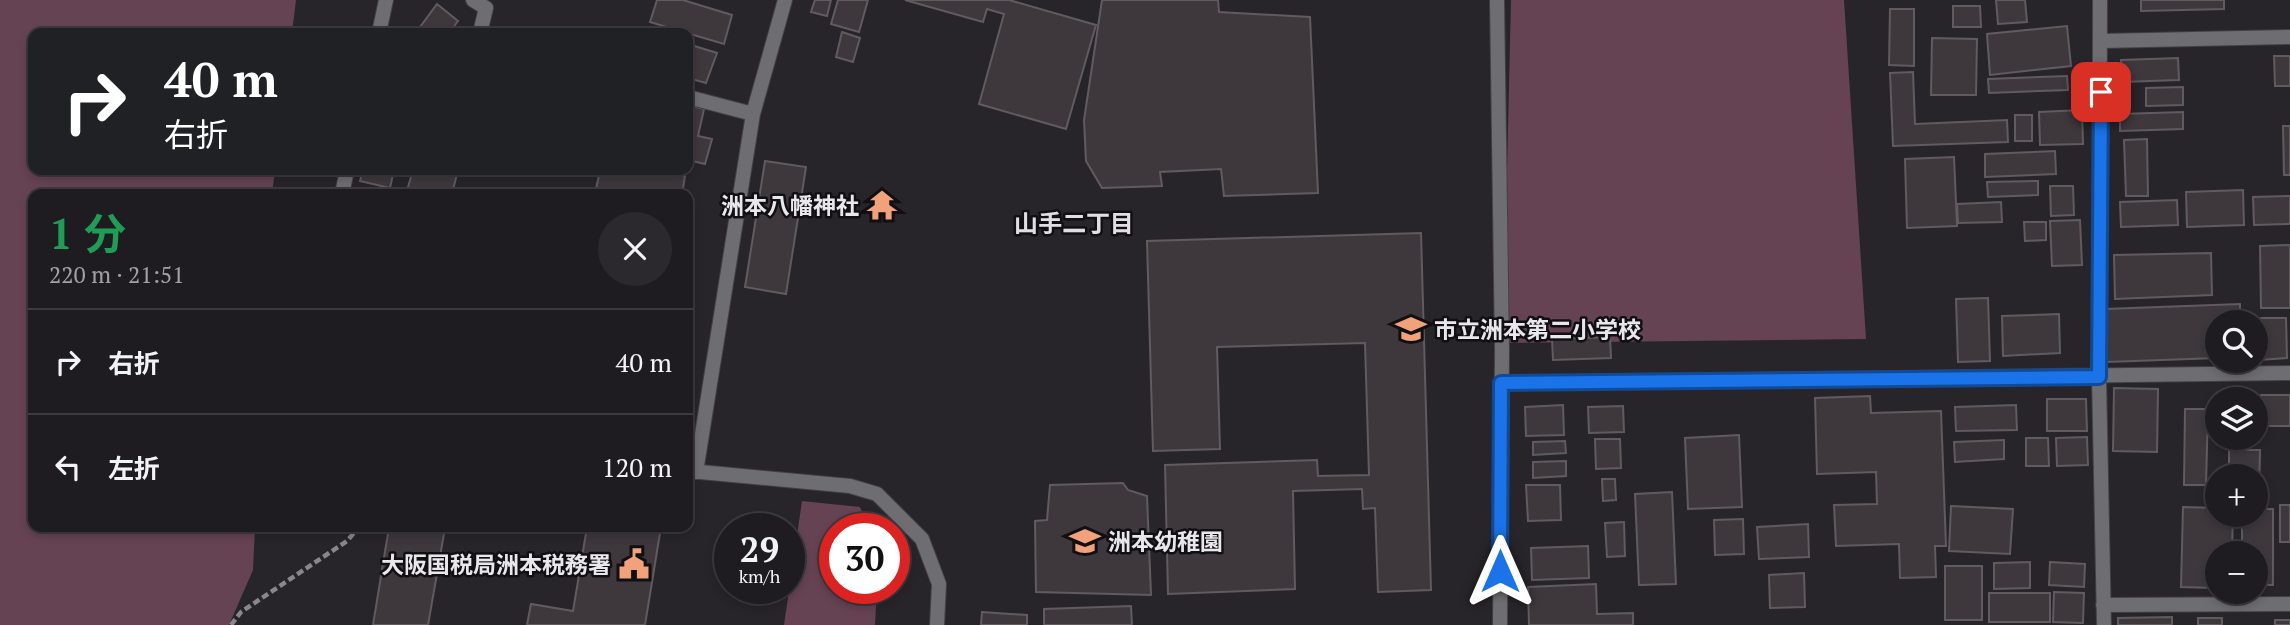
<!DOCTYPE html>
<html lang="ja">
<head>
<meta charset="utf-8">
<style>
	body { margin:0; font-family:"PT Serif","Noto Sans JP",serif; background:#2b292d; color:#f1f3f6; height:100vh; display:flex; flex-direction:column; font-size:26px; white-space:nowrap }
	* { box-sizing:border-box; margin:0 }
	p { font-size:23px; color:#a1a1a5 }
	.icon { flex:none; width:38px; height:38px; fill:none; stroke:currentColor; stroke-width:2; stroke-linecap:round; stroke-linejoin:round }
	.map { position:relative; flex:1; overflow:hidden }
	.sheet { position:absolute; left:28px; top:189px; width:665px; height:343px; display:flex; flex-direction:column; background:#1e1c20; border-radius:14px; box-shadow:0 4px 10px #0003,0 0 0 2px #3c3a3e }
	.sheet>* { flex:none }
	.banner { position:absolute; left:28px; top:28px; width:665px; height:147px; border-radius:14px; box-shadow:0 4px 10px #0003,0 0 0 2px #3c3a3e; background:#202124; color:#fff; overflow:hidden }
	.fabs { position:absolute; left:2205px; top:310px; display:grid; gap:14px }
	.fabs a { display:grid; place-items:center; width:63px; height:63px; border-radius:50%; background:#1e1c20; box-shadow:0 4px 10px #0003,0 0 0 2px #3c3a3e; font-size:35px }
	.speed { position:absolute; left:714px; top:513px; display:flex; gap:14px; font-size:35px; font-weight:700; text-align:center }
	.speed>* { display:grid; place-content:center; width:91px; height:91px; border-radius:50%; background:#1e1c20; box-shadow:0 4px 10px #0003,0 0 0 2px #3c3a3e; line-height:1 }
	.speed small { font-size:18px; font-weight:400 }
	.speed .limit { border:10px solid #d22; background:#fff; color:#111 }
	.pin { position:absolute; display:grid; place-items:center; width:60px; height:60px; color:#fff; margin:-30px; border-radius:14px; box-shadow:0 4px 10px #0006 }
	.me { position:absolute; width:77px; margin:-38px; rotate:0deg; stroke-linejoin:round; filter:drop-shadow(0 0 5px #0008) }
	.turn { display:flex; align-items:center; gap:24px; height:147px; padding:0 21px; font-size:32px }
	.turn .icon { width:91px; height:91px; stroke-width:2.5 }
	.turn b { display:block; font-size:49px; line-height:60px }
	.round { display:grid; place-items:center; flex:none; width:74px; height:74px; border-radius:37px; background:#2b292d }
	.head { display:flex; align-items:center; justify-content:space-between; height:119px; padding:0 21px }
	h1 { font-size:42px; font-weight:700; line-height:52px; color:#1e9e55 }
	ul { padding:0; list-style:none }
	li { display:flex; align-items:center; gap:21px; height:105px; padding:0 21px; border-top:2px solid #3c3a3e }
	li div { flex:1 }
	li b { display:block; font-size:26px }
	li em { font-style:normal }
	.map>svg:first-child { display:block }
	.green { fill:#664352 }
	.building { fill:#3e383d; stroke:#615a5f; stroke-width:2 }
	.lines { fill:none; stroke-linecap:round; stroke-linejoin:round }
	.street-casing { stroke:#434045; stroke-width:16 }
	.path { stroke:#89878b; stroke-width:4.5; stroke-dasharray:7 3.5; stroke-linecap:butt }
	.street { stroke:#6e6d71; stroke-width:14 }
	.route-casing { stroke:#114b97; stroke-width:18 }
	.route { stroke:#1a73e8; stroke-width:12 }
	.labels { text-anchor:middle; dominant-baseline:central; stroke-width:5; stroke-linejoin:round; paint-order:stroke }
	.poi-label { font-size:23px; font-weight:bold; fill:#e9e7eb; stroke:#100f11; text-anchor:end }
	.neighbourhood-label { font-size:24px; font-weight:bold; fill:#e2dde4; stroke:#100f11 }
</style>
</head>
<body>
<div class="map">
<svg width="2290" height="625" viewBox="0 0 2290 625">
	<rect width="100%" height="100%" fill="#28252a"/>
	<!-- green -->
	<path class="green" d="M0 0H296L292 33H33V170H275L272 194H33V527H255L253 570 229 625H0Z
		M1511 0H1844L1866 339 1503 343Z
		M802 501 860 507 869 528H835V588H877L875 625H784Z"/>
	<!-- building -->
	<path class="building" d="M657 0H683L732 15 724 44 650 22Z
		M815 0H831L827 16 811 12Z
		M838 0H868L859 32 831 24Z
		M905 0H1009L1096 25 1066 129 979 104 1004 14 987 9 983 22Z
		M1102 0H1218L1219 12 1310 17 1318 193 1224 196 1221 169 1160 172 1162 186 1102 188 1086 161 1084 120Z
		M1996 0H2025L2027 22 1998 24Z
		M2141 0H2224V9L2141 11Z
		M437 4 458 21 449 33H428L420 27Z
		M1953 6H1980L1981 27H1953Z
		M1890 9H1914V66L1889 65Z
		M2067 26 2071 66 1990 75 1987 34Z
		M842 32 860 38 853 62 836 57Z
		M1932 38 1977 39 1976 95H1931Z
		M688 44 717 53 706 83 688 78Z
		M2274 56H2290V86H2275Z
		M2178 58 2179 80 2122 82 2121 60Z
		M1913 72 1915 124 2007 120 2008 142 1893 146 1890 73Z
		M2067 76 2068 90 1989 93 1988 79Z
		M2183 87V105L2146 106V88Z
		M688 105 704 109 698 136 712 139 705 164 688 160Z
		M2082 110 2083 144 2040 145 2039 112Z
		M2183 112V129L2120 131V114Z
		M2015 115H2032V141H2015Z
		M2283 126H2290V175H2284Z
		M2147 139 2148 196H2126L2124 140Z
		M2055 151 2056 174 1985 177V154Z
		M1954 157 1957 226 1907 228 1905 159Z
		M765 161 806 167 786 294 745 287Z
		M363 170H394L390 188 360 181Z
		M413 170H458L452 194H406Z
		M600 170H651L685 176 682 194H595Z
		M2038 181V195L1988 197 1987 182Z
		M2050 186H2073L2074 215 2051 216Z
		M2243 190 2244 225 2187 227 2186 192Z
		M2290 196V224L2254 225 2253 197Z
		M2177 200 2178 225 2121 227 2120 202Z
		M2001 202 2002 222 1958 223 1957 204Z
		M2080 220 2082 265 2052 266 2050 221Z
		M2024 222H2046V240L2025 241Z
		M1421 233 1431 590 1378 592 1375 508 1363 509 1362 489 1293 491 1295 589 1168 594 1165 465 1317 460 1318 476 1369 475 1365 343 1217 347 1220 449 1153 451 1147 241Z
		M2290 245V308H2261L2260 246Z
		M2211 253 2212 295 2115 299 2114 255Z
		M1988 298 1990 361 1958 362 1956 299Z
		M2240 304V322H2217V358L2107 362 2105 309Z
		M2059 314 2060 353 2003 356 2002 316Z
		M2258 318H2286L2287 358 2259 360Z
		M1610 337 1611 358 1553 360 1552 339Z
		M2114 388 2158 389 2157 452 2113 451Z
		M2261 395H2290V426H2260Z
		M1870 396 1871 413 1941 411 1946 546H1935L1936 577 1900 578 1899 544 1836 546 1834 505 1877 504 1876 472 1817 474 1815 398Z
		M2047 399H2086L2087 431H2047Z
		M1563 405 1564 435 1526 436 1525 407Z
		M2016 405 2017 430 1956 431 1955 407Z
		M1623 406 1624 432 1589 433 1588 407Z
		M2185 409H2208L2206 485H2184Z
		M1739 435 1742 507 1688 509 1685 438Z
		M2087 437 2088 465 2057 466 2056 438Z
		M2026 438H2048L2049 466H2026Z
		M1595 439H1620L1621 468 1596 469Z
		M2004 440V459L1955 462 1954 442Z
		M1565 441 1566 453 1533 455V442Z
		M2229 450H2260L2259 495H2256V476H2229Z
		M1566 461V476L1533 478V462Z
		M1602 479H1615L1616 500 1603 501Z
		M1123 483 1128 490 1147 496 1151 595 1036 592 1035 521 1047 520 1050 485Z
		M1526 485H1560L1561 520 1528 521Z
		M1672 492 1676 584 1639 585 1635 494Z
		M2280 505H2290V542H2280Z
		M1951 506 2013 509 2010 554 1949 551Z
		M2183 507 2217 508V514H2233L2232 553 2215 554 2214 588 2181 587Z
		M2256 509H2273V585H2256V553H2242V514H2256Z
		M1743 519 1744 554 1715 555 1714 520Z
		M1624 522 1625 556 1607 557 1605 523Z
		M1808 524 1809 557 1759 559 1757 527Z
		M389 527 445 528 428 625H373Z
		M587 527H661L645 625H527L531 604 573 611Z
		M1588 546 1589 578 1532 580 1531 548Z
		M2030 562V588L1994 589V563Z
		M2050 562 2085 564 2084 587 2049 585Z
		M1945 566H1982V620H1945Z
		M1804 573 1805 607 1770 608 1769 575Z
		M1596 584 1597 614 1633 613V625H1529L1528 587Z
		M2054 592 2084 593 2083 623 2053 622Z
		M1989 593H2050V622H1989Z
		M1131 606 1132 625H1044V609Z
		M982 612 1027 615V625H981Z
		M2172 617V625H2118V618Z
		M2198 618H2222V625H2198Z
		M2275 620H2290V625H2275Z"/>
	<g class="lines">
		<!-- street casing -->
		<g class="street-casing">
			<path id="street" d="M473 0 486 8 480 33
				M1497 0 1502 350 1500 625
				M2100 0 2099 377 2104 625
				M379 33 386 0
				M2101 41 2290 37
				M688 97 753 114
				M342 194 347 170
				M1501 383 2290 373
				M690 471 850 486 877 494 922 539 939 584 937 625
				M696 472 753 114 785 0
				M2103 605 2290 604"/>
		</g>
		<!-- path -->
		<path class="path" d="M231 625 241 612 347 541 359 527"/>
		<!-- street -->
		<use href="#street" class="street"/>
	</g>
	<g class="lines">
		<!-- route casing -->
		<g class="route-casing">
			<path id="route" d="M1500 571 1501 383 2099 377 2101 92"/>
		</g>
		<!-- route -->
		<use href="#route" class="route"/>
	</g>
	<!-- icons -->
	<defs>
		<g id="temple-bare" transform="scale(2.415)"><path d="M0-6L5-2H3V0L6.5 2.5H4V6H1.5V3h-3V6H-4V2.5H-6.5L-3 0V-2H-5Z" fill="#f1a27b" stroke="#100f11" stroke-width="2.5" paint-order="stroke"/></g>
		<g id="school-bare" transform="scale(2.415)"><path d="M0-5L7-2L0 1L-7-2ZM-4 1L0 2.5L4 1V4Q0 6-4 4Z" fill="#f1a27b" stroke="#100f11" stroke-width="2.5" paint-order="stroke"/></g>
		<g id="civic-bare" transform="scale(2.415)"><path d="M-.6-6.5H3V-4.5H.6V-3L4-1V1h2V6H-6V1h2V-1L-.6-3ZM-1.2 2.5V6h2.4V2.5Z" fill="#f1a27b" stroke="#100f11" stroke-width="2.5" paint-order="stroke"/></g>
	</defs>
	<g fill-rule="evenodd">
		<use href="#temple-bare" x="882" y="205"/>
		<use href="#school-bare" x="1411" y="329"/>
		<use href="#school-bare" x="1085" y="541"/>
		<use href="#civic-bare" x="634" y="564"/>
	</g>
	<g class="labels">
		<!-- poi labels -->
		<g class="poi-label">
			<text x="859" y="205">洲本八幡神社</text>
			<text x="1434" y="329" text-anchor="start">市立洲本第二小学校</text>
			<text x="1108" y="541" text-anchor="start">洲本幼稚園</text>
			<text x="611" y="564">大阪国税局洲本税務署</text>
		</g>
		<!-- neighbourhood labels -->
		<g class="neighbourhood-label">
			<text x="1074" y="223">山手二丁目</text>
		</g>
	</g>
</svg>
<div class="fabs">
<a><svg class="icon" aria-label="search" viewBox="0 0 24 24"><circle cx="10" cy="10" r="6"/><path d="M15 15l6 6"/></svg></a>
<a><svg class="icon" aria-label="layers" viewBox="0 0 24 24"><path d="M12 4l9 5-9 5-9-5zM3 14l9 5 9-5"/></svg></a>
<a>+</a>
<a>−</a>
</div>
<div class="speed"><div>29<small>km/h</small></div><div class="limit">30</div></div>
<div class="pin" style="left:2101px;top:92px;background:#d93025"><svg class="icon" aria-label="arrive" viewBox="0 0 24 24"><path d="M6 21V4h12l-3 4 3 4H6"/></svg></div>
<svg class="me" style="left:1500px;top:571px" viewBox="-20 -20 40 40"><path d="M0-17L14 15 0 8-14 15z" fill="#1a73e8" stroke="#fff" stroke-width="4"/></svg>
<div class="banner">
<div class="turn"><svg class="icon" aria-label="right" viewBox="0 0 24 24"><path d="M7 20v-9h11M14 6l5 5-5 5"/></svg><div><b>40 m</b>右折</div></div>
</div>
<section class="sheet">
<div class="head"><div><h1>1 分</h1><p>220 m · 21:51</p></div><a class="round"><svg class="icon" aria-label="close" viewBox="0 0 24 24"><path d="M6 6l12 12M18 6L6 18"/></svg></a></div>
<ul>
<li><svg class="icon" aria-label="right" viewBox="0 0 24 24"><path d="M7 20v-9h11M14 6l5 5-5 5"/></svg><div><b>右折</b></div><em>40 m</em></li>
<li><svg class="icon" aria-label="left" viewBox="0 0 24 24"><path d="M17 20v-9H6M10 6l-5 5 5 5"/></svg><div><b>左折</b></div><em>120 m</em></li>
</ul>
</section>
</div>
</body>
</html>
